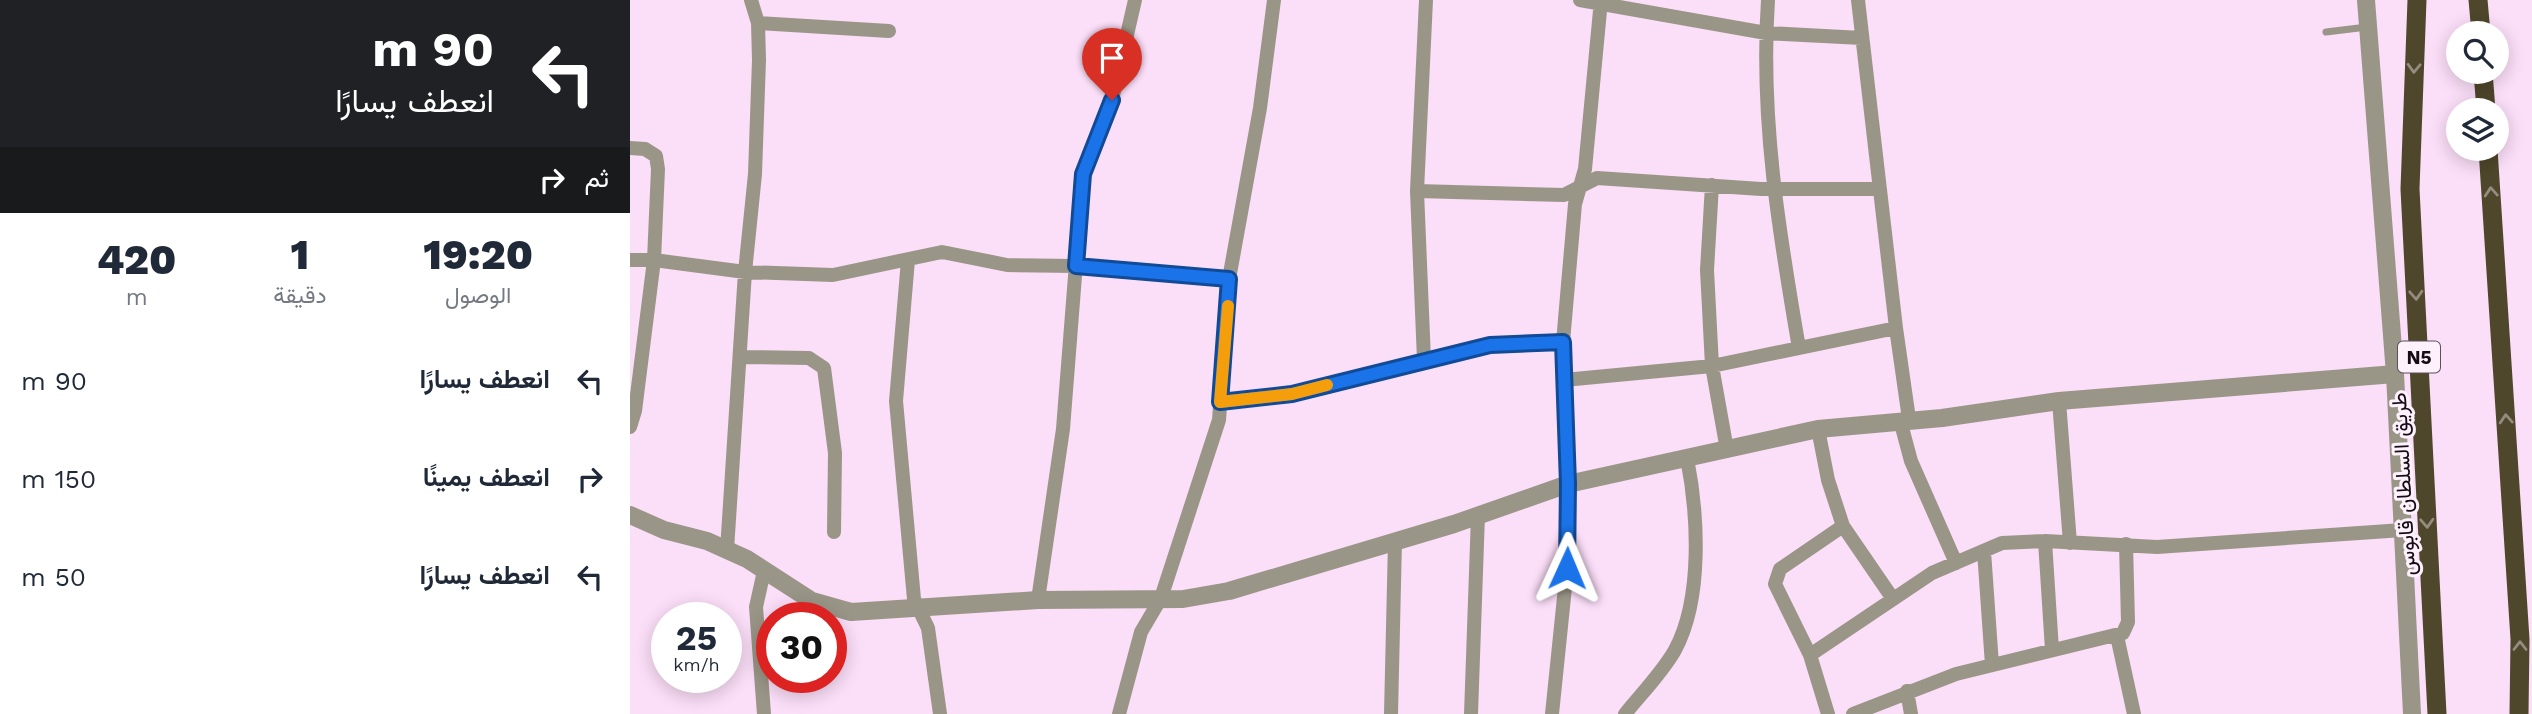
<!DOCTYPE html>
<html lang="ar">
<head>
<meta charset="utf-8">
<style>
	body { margin:0; font-family:"Work Sans",Vazirmatn,sans-serif; background:#f6f6f7; color:#1f2937; direction:rtl; height:100vh; display:flex; flex-direction:column; font-size:26px; white-space:nowrap }
	* { box-sizing:border-box; margin:0 }
	p { font-size:23px; color:#747a83 }
	.icon { flex:none; width:38px; height:38px; fill:none; stroke:currentColor; stroke-width:2; stroke-linecap:round; stroke-linejoin:round }
	.map { position:relative; flex:1; overflow:hidden; direction:ltr }
	.panel { display:flex; flex-direction:column; background:#fff; width:630px }
	.panel>* { flex:none }
	.hud { background:#202124; color:#fff; overflow:hidden }
	.controls { position:absolute; left:1816px; top:21px; display:grid; gap:14px }
	.controls a { display:grid; place-items:center; width:63px; height:63px; border-radius:50%; background:#fff; box-shadow:0 4px 18px #0003; font-size:35px }
	.speed { position:absolute; left:21px; top:602px; display:flex; gap:14px; font-size:35px; font-weight:700; text-align:center }
	.speed>* { display:grid; place-content:center; width:91px; height:91px; border-radius:50%; background:#fff; box-shadow:0 4px 18px #0003; line-height:1 }
	.speed small { font-size:18px; font-weight:400 }
	.speed .limit { border:10px solid #d22; background:#fff; color:#111 }
	.pin { position:absolute; display:grid; place-items:center; width:60px; height:60px; color:#fff; margin:-72px -30px; border-radius:50% 50% 50% 0; rotate:-45deg; box-shadow:0 0 7px #0007 }
	.pin .icon { rotate:45deg }
	.me { position:absolute; width:77px; margin:-38px; rotate:1deg; stroke-linejoin:round; filter:drop-shadow(0 0 5px #0008) }
	.turn { display:flex; align-items:center; gap:24px; height:147px; padding:0 21px; font-size:32px }
	.turn .icon { width:91px; height:91px; stroke-width:2.5 }
	.turn b { display:block; font-size:49px; line-height:60px }
	.then { display:flex; align-items:center; height:66px; padding:0 21px; background:#0003; gap:14px; font-size:26px }
	.eta { display:flex; justify-content:space-evenly; align-items:center; height:119px; text-align:center }
	.eta b { font-size:42px; font-weight:800; line-height:49px }
	ul { padding:0; list-style:none }
	li { display:flex; align-items:center; gap:21px; height:98px; padding:0 21px }
	li div { flex:1 }
	li b { display:block; font-size:26px }
	li em { font-style:normal }
	main { display:flex; flex:1; min-height:0 }
	.map>svg:first-child { display:block }
	.lines { fill:none; stroke-linecap:round; stroke-linejoin:round }
	.service { stroke:#9a9687; stroke-width:7 }
	.minor { stroke:#9a9687; stroke-width:14 }
	.tertiary { stroke:#9a9687; stroke-width:18 }
	.trunk { stroke:#4f472b; stroke-width:19 }
	.oneway { stroke:#958b7f }
	.route-casing { stroke:#114b97; stroke-width:18 }
	.route { stroke:#1a73e8; stroke-width:12 }
	.slow { stroke:#f59e0b; stroke-width:12 }
	.labels { text-anchor:middle; dominant-baseline:central; stroke-width:6; stroke-linejoin:round; paint-order:stroke }
	.shield { fill:#fdf1fc; stroke:#5b515a; stroke-width:2 }
	.shield-label { font-size:19px; font-weight:bold; fill:#160c15 }
	.street-label { font-size:21px; fill:#160c15; stroke:#fdf1fc }
</style>
</head>
<body>
<main>
<div class="map">
<svg width="1902" height="714" viewBox="0 0 1902 714">
	<rect width="100%" height="100%" fill="#fbdef8"/>
	<g class="lines">
		<!-- service -->
		<path class="service" d="M1696 32 1737 27"/>
		<!-- minor -->
		<path class="minor" d="M950 0 1136 33 1232 38
			M1138 0C1130 118 1149 232 1169 348
			M1228 0 1266 328 1279 419
			M128 23 259 31
			M0 148 15 149 26 156 28 169 24 260 5 411 0 427
			M1082 185 1077 270 1082 366 1097 450
			M787 191 934 195 967 178 1131 189H1250
			M0 260H24L115 272 203 275 312 252 377 265 446 266 599 279
			M278 260 266 401 284 599 298 628 310 714
			M110 357 179 358 194 368 205 453 204 532
			M794 360 787 191 796 0
			M934 380 1082 366 1266 328
			M1429 401 1440 543
			M590 402 662 394 860 344 933 342
			M1270 420 1281 461 1326 563
			M1188 429 1198 480 1213 526 1263 599
			M1415 541 1422 650
			M97 550 115 272 125 174 129 60 128 23 121 0
			M1354 551 1362 665
			M408 600 433 429 453 174 482 100 505 0
			M1487 636 1504 714
			M1180 655 1302 573 1372 543 1415 541 1527 547 1773 530
			M1277 691 1281 714
			M134 714 126 607 134 571
			M489 714 511 632 531 598 589 420 599 279 630 108 644 0
			M761 714 765 541
			M841 714 848 515
			M922 714 937 568 938 484 933 342 945 204 955 169 971 0
			M995 714C1011 694 1032 673 1045 650 1073 598 1068 514 1057 458
			M1198 714 1180 655 1145 584 1150 569 1213 526
			M1223 714 1326 674 1493 633 1498 622 1496 544"/>
		<!-- tertiary -->
		<path class="tertiary" d="M1736 0 1765 374 1782 714
			M0 515 34 530 77 541 117 559 182 601 221 612 408 600 553 599 599 591 824 524 938 484 1188 429 1312 418 1429 401 1765 374"/>
		<!-- trunk -->
		<path class="trunk" d="M1787 0 1780 189 1807 714
			M1848 0 1851 33
			M1853 72 1856 110
			M1858 149 1890 639 1889 714"/>
	</g>
	<!-- one-way arrows -->
	<defs><path id="oneway-chevron" d="M-2-3.5L2.5 0L-2 3.5" fill="none" stroke-width="1.6" stroke-linecap="round" stroke-linejoin="round" transform="scale(1.75)"/></defs>
	<g class="oneway">
		<use href="#oneway-chevron" transform="translate(1784 68) rotate(92)"/>
		<use href="#oneway-chevron" transform="translate(1861 192) rotate(-94)"/>
		<use href="#oneway-chevron" transform="translate(1786 295) rotate(87)"/>
		<use href="#oneway-chevron" transform="translate(1876 419) rotate(-94)"/>
		<use href="#oneway-chevron" transform="translate(1797 523) rotate(87)"/>
		<use href="#oneway-chevron" transform="translate(1890 646) rotate(-90)"/>
	</g>
	<g class="lines">
		<!-- route casing -->
		<g class="route-casing">
			<path id="route" d="M482 100 453 174 446 266 599 279 590 402 662 394 860 345 933 342 938 484 937 568"/>
		</g>
		<!-- route -->
		<use href="#route" class="route"/>
		<!-- slow -->
		<path class="slow" d="M598 306 590 402 662 394 697 385"/>
	</g>
	<g class="labels">
		<!-- shield labels -->
		<rect class="shield" x="1768" y="341.5" width="42" height="31" rx="5"/>
		<g class="shield-label">
			<text x="1789" y="357">N5</text>
		</g>
		<!-- street labels -->
		<g class="street-label">
			<text transform="translate(1773 484) rotate(-93)">طريق السلطان قابوس</text>
		</g>
	</g>
</svg>
<div class="controls">
<a><svg class="icon" aria-label="search" viewBox="0 0 24 24"><circle cx="10" cy="10" r="6"/><path d="M15 15l6 6"/></svg></a>
<a><svg class="icon" aria-label="layers" viewBox="0 0 24 24"><path d="M12 4l9 5-9 5-9-5zM3 14l9 5 9-5"/></svg></a>
</div>
<div class="speed"><div>25<small>km/h</small></div><div class="limit">30</div></div>
<div class="pin" style="left:482px;top:100px;background:#d93025"><svg class="icon" aria-label="arrive" viewBox="0 0 24 24"><path d="M6 21V4h12l-3 4 3 4H6"/></svg></div>
<svg class="me" style="left:937px;top:568px" viewBox="-20 -20 40 40"><path d="M0-17L14 15 0 8-14 15z" fill="#1a73e8" stroke="#fff" stroke-width="4"/></svg>
</div>
<section class="panel">
<div class="hud">
<div class="turn"><svg class="icon" aria-label="left" viewBox="0 0 24 24"><path d="M17 20v-9H6M10 6l-5 5 5 5"/></svg><div><b>90 m</b>انعطف يسارًا</div></div>
<div class="then">ثم<svg class="icon" aria-label="right" viewBox="0 0 24 24"><path d="M7 20v-9h11M14 6l5 5-5 5"/></svg></div>
</div>
<div class="eta">
<div><b>19:20</b><p>الوصول</p></div>
<div><b>1</b><p>دقيقة</p></div>
<div><b>420</b><p>m</p></div>
</div>
<ul>
<li><svg class="icon" aria-label="left" viewBox="0 0 24 24"><path d="M17 20v-9H6M10 6l-5 5 5 5"/></svg><div><b>انعطف يسارًا</b></div><em>90 m</em></li>
<li><svg class="icon" aria-label="right" viewBox="0 0 24 24"><path d="M7 20v-9h11M14 6l5 5-5 5"/></svg><div><b>انعطف يمينًا</b></div><em>150 m</em></li>
<li><svg class="icon" aria-label="left" viewBox="0 0 24 24"><path d="M17 20v-9H6M10 6l-5 5 5 5"/></svg><div><b>انعطف يسارًا</b></div><em>50 m</em></li>
</ul>
</section>
</main>
</body>
</html>
